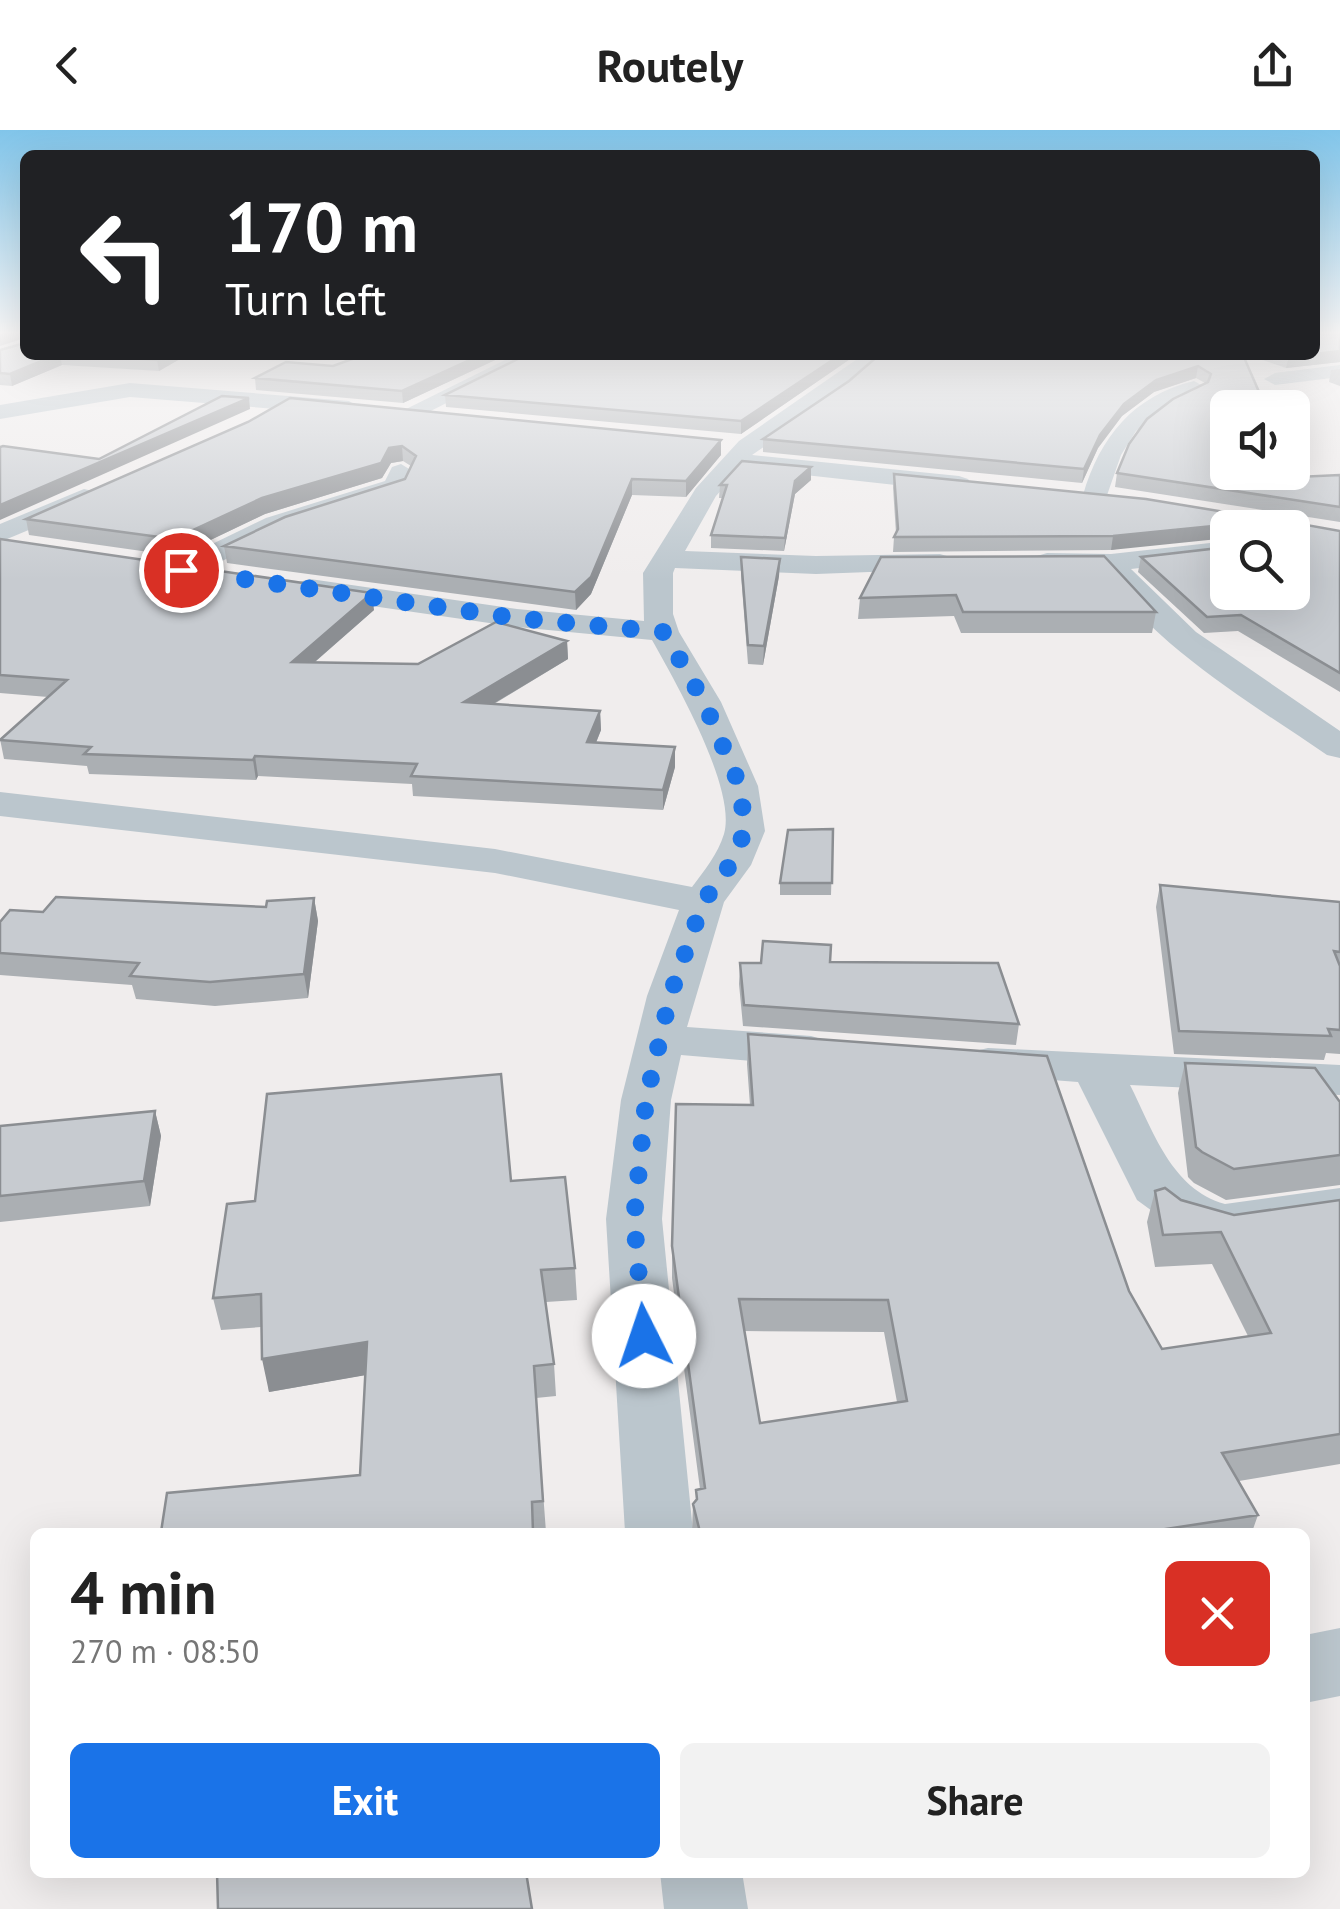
<!DOCTYPE html>
<html lang="en">
<head>
<meta charset="utf-8">
<style>
	body { margin:0; font-family:"PT Sans",sans-serif; background:#f2f2f2; color:#222; height:100vh; display:flex; flex-direction:column; font-size:38px; white-space:nowrap }
	* { box-sizing:border-box; margin:0 }
	p { font-size:32px; color:#767676 }
	.icon { flex:none; width:55px; height:55px; fill:none; stroke:currentColor; stroke-width:2; stroke-linecap:round; stroke-linejoin:round }
	.map { position:relative; flex:1; overflow:hidden }
	.sheet { position:absolute; left:30px; top:1398px; width:1280px; height:350px; display:flex; flex-direction:column; background:#fff; border-radius:15px; box-shadow:0 10px 40px #0002 }
	.sheet>* { flex:none }
	.guide { position:absolute; left:20px; top:20px; width:1300px; height:210px; border-radius:15px; box-shadow:0 10px 40px #0002; background:#202124; color:#fff; overflow:hidden }
	.fabs { position:absolute; left:1210px; top:260px; display:grid; gap:20px }
	.fabs a { display:grid; place-items:center; width:100px; height:100px; border-radius:15px; background:#fff; box-shadow:0 10px 40px #0002; font-size:50px }
	.pin { position:absolute; display:grid; place-items:center; width:85px; height:85px; color:#fff; margin:-42px; border:5px solid #fff; border-radius:50%; box-shadow:0 2px 10px #0007 }
	.me { position:absolute; width:110px; margin:-55px; rotate:356deg; stroke-linejoin:round; filter:drop-shadow(0 0 8px #0008) }
	.turn { display:flex; align-items:center; gap:35px; height:210px; padding:0 40px; font-size:45px }
	.turn .icon { width:130px; height:130px; stroke-width:2.5 }
	.turn b { display:block; font-size:70px; line-height:85px }
	.round { display:grid; place-items:center; flex:none; width:105px; height:105px; border-radius:15px; background:#f2f2f2 }
	.headline { display:flex; align-items:center; justify-content:space-between; height:170px; padding:0 40px }
	h1 { font-size:60px; font-weight:700; line-height:75px }
	.button { display:flex; gap:20px; margin-top:auto; padding:20px 40px }
	.button a { flex:1; height:115px; border-radius:15px; background:#1a73e8; color:#fff; font-size:40px; font-weight:700; line-height:115px; text-align:center }
	.button a+a { background:#f2f2f2; color:#222 }
	header { display:flex; justify-content:space-between; align-items:center; height:130px; padding:0 40px; background:#fff; font-size:45px; font-weight:700 }
	.map>svg:first-child { display:block }
	.lines { fill:none; stroke-linecap:round; stroke-linejoin:round }
	.minor { fill:#bbc6cd; fill-rule:evenodd }
	.wall { fill:#abafb3; fill-rule:evenodd }
	.shaded-wall { fill:#8b8e92 }
	.building { fill:#c7cbd0; stroke:#8b8e92; stroke-width:2.5; fill-rule:evenodd }
	.route { stroke:#1a73e8; stroke-width:18; stroke-dasharray:0 32.4 }
</style>
</head>
<body>
<header><svg class="icon" aria-label="back" viewBox="0 0 24 24"><path d="M15 5l-7 7 7 7"/></svg>Routely<svg class="icon" aria-label="share" viewBox="0 0 24 24"><path d="M12 15V3M7 8l5-5 5 5M5 13v7h14v-7"/></svg></header>
<div class="map">
<svg width="1340" height="1779" viewBox="0 0 1340 1779">
	<rect width="100%" height="100%" fill="#f0eded"/>
	<g class="lines">
		<!-- minor -->
		<path class="minor" d="M515 225H541L413 290 405 292 394 285Z
			M863 225H886L846 260 752 325 959 346 968 349 972 354 968 359 959 362 741 338 716 366 685 421 816 426 940 424 950 427 954 433 950 439 816 444 675 438 673 443V484L679 502 721 572 758 656 765 701 751 735 724 772 687 897 811 906 828 911 835 921 828 931 811 936 681 925 671 970 662 1089 693 1402H625L606 1089 621 970 647 866 679 780 495 743 0 686V662L495 719 692 757C704 741 718 724 724 704 737 659 675 551 652 510L517 497 310 467 299 464 295 458 299 452 310 449 517 479 644 491 643 443 696 358 739 311Z
			M1340 235V247L1275 255 1264 249 1275 243Z
			M1194 251 1205 257 1202 262 1164 279 1136 301 1121 325 1105 371H1087L1083 365C1100 307 1133 266 1194 251Z
			M130 253 349 271 360 278 349 285 130 267 0 289V275Z
			M401 334 414 342 405 361 286 400 191 446H171L166 440 171 434 266 388 385 351 392 337Z
			M84 359 93 361 97 367 93 373 0 412V394Z
			M1228 411V428L1131 439 1196 502 1340 601V628L1327 625C1248 571 1160 520 1102 441L1037 438 1033 432 1037 426 1047 423 1111 424Z
			M988 918 1340 935V965L1130 955C1153 1000 1171 1059 1225 1074L1340 1058V1096L1225 1112 1174 1097 1137 1070 1078 952 971 944 963 933 971 922Z
			M1340 1498V1566L1305 1573V1505Z
			M660 1742H742L748 1779H664Z"/>
	</g>
	<!-- wall -->
	<path class="wall" d="M1340 201V232L1286 238 1248 225H1315Z
		M0 220 25 225H187L159 241 62 235 12 256 0 255Z
		M363 225H506L403 273 256 260 255 248 333 236Z
		M856 225 741 304 446 277 445 265Z
		M1243 225 1297 347 1340 345V392L1115 357 1117 343 1205 253 1196 248 1154 262 1122 286 1098 318 1082 353 763 322V309L849 251Z
		M1340 239V256L1329 252 1331 240Z
		M248 292 721 325 686 367 632 365 591 464 576 480 227 433 224 416 405 349 411 336 403 331 391 333 382 348 265 384 177 426 29 405 26 389Z
		M894 344 1295 393 1340 401V562L1238 501 1204 503 1138 442 1141 427 1228 417 1292 398H1228L1111 420 893 422 894 407 896 403 893 358Z
		M811 350 795 364 784 421 711 418V405L723 368H719L720 355Z
		M0 409 374 480 315 532 418 534 567 511 568 529 494 574 600 581 601 600 596 613 675 617V637L663 680 413 666 412 654 258 646 256 650 89 644 87 636 4 629 0 609 48 567 0 563Z
		M741 427 780 429 779 446 763 535 748 534 741 445Z
		M881 427 1156 482 1152 503H961L954 486 858 489 860 468Z
		M833 699 831 765H780V753Z
		M1160 755 1340 772V924L1326 923 1324 930 1174 924 1156 777Z
		M314 768 318 791 308 868 215 876 136 869 132 855 0 845V792L43 782 266 777Z
		M830 832 1019 894 1016 915 743 896 739 854 740 833Z
		M748 904 1129 1161 1162 1219 1248 1206 1212 1134 1155 1137 1147 1092 1155 1061 1234 1085 1340 1070V1334L1239 1351 1258 1385 1252 1402H692L693 1374 696 1370V1360L700 1359 672 1148V1116L750 975 747 934ZM744 1201 884 1202 897 1272 760 1293Z
		M1185 933 1340 972V1055L1226 1070 1194 1053 1188 1047 1178 963Z
		M155 981 161 1006 150 1076 0 1092V996Z
		M511 1051 575 1138 577 1170 546 1172 554 1234 556 1266 536 1268 546 1402H161L360 1345 365 1245 269 1262 261 1197 221 1200 213 1168Z"/>
	<!-- shaded-wall -->
	<path class="shaded-wall" d="M10 201H25V208L0 216V204Z
		M1340 221V232L1286 238 1289 226 1315 225V224Z
		M56 225H60L62 235 12 256 10 244Z
		M166 225H187L159 241 157 230Z
		M481 225H506L403 273 402 261Z
		M840 225H856L741 304V291Z
		M1198 236 1196 248 1154 262 1122 286 1098 318 1082 353 1084 339 1100 305 1124 274 1156 250Z
		M249 268 250 279 0 390V375Z
		M721 310V325L686 367V351Z
		M402 316 403 331 391 333 382 348 265 384 177 426 174 409 262 368 389 318Z
		M811 337V350L795 364 784 421 785 408 795 351Z
		M632 349V365L591 464 576 480 575 462Z
		M1234 394 1233 398H1228V408L1111 420 1113 406Z
		M780 429 779 446 763 535 764 516Z
		M372 463 374 480 294 550 292 532Z
		M567 511 568 529 466 590 464 572Z
		M600 581 601 600 588 632 587 612Z
		M675 617V637L663 680V660Z
		M255 626 258 646 256 650 253 630Z
		M314 768 318 791 308 868 304 844Z
		M155 981 161 1006 150 1076 144 1051Z
		M367 1212 372 1244 269 1262 262 1229Z"/>
	<!-- building -->
	<path class="building" d="M1315 201H1340V221L1315 224Z
		M25 213V225H56L10 244 0 243V220Z
		M86 225H166L157 230Z
		M363 225H481L402 261 255 248 286 232 333 236Z
		M526 225H840L741 291 445 265Z
		M879 225H1243L1266 278H1228V342H1292V337L1297 347 1340 345V377L1117 343 1129 314 1147 289 1173 269 1208 252 1211 244 1198 236 1156 250 1124 274 1100 305 1084 339 763 309 849 251Z
		M222 266 249 268 0 375V317L3 316 99 329Z
		M290 268 721 310 686 351 632 349 591 447 575 462 224 416 285 387 405 349 416 326 402 316 389 318 381 333 262 368 174 409 26 389 248 292Z
		M742 331 811 337 795 351 785 408 711 405 727 355H720Z
		M894 344 1146 369 1255 387H1292L1295 393 1340 401V543L1241 485 1207 487 1141 427 1228 417V462H1292V398H1233L1234 394 1113 406 894 407 898 399Z
		M0 409 372 463 292 532 418 534 496 492 567 511 464 572 600 581 587 612 675 617 663 660 411 646 417 634 255 626 253 630 84 624 91 617 0 610 67 550 0 545Z
		M1104 426 1156 482H963L956 465 860 468 881 427Z
		M741 427 780 429 764 516 748 515Z
		M833 699 832 753H780L788 700Z
		M1160 755 1340 772V822L1334 821 1340 836V900L1328 899 1331 906 1179 901Z
		M56 767 266 777 267 771 314 768 304 844 210 852 130 846 139 833 0 823V792L10 780 43 782Z
		M763 811 831 815 830 832 998 833 1019 894 744 875 740 833H761Z
		M748 904 1047 926 1129 1161 1162 1219 1271 1203 1221 1102 1163 1105 1155 1061 1165 1058 1181 1070 1234 1085 1340 1070V1304L1222 1323 1258 1385 1146 1402H700L693 1374 697 1369 696 1360 705 1358 672 1116 676 974 753 975ZM739 1169 888 1170 907 1271 760 1293Z
		M1185 933 1315 938 1340 972V1025L1234 1039 1202 1022 1196 1017Z
		M501 944 511 1051 565 1047 575 1138 541 1140 554 1234 534 1236 543 1371 532 1372 533 1402H161L167 1363 360 1345 367 1212 262 1229 261 1164 213 1168 227 1074 255 1071 267 964Z
		M155 981 144 1051 0 1066V996Z
		M217 1742H526L532 1779H218Z"/>
	<!-- sky -->
	<linearGradient id="sky" x2="0" y2="1"><stop stop-color="#81c5ea"/><stop offset="0.45" stop-color="#f8f7f7"/><stop offset="1" stop-color="#f8f7f7" stop-opacity="0"/></linearGradient>
	<rect width="1340" height="450" fill="url(#sky)"/>
	<g class="lines">
		<!-- route -->
		<path class="route" d="M181 440 516 488 664 502 704 572 740 656 745 701 730 735 703 772 670 866 646 970 634 1089 644 1206"/>
	</g>
</svg>
<div class="fabs">
<a><svg class="icon" aria-label="sound" viewBox="0 0 24 24"><path d="M4 9h4l5-4v14l-5-4H4zM17 9q2 3 0 6"/></svg></a>
<a><svg class="icon" aria-label="search" viewBox="0 0 24 24"><circle cx="10" cy="10" r="6"/><path d="M15 15l6 6"/></svg></a>
</div>
<div class="pin" style="left:181px;top:440px;background:#d93025"><svg class="icon" aria-label="arrive" viewBox="0 0 24 24"><path d="M6 21V4h12l-3 4 3 4H6"/></svg></div>
<svg class="me" style="left:644px;top:1206px" viewBox="-20 -20 40 40"><circle r="19" fill="#fff"/><path d="M0-13L10 11 0 6-10 11z" fill="#1a73e8"/></svg>
<div class="guide">
<div class="turn"><svg class="icon" aria-label="left" viewBox="0 0 24 24"><path d="M17 20v-9H6M10 6l-5 5 5 5"/></svg><div><b>170 m</b>Turn left</div></div>
</div>
<section class="sheet">
<div class="headline"><div><h1>4 min</h1><p>270 m · 08:50</p></div><a class="round" style="background:#d93025;color:#fff"><svg class="icon" aria-label="close" viewBox="0 0 24 24"><path d="M6 6l12 12M18 6L6 18"/></svg></a></div>
<div class="button"><a>Exit</a><a>Share</a></div>
</section>
</div>
</body>
</html>
